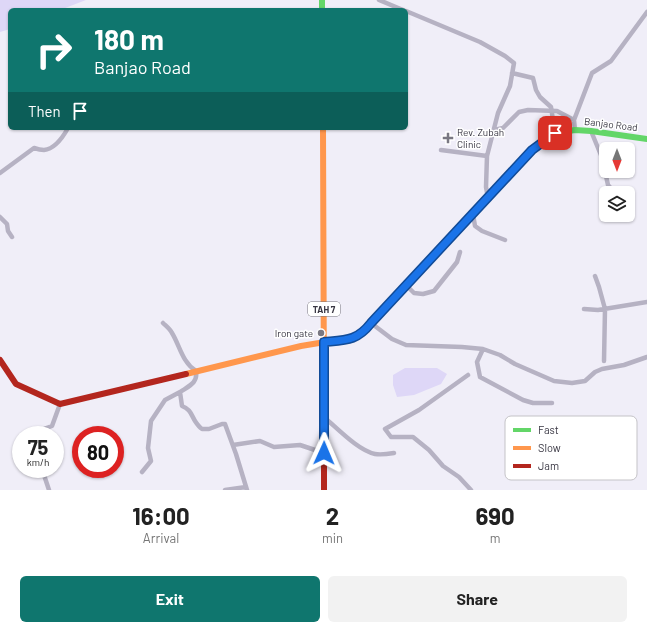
<!DOCTYPE html>
<html lang="en">
<head>
<meta charset="utf-8">
<style>
	body { margin:0; font-family:Barlow,sans-serif; background:#f2f2f2; color:#222; height:100vh; display:flex; flex-direction:column; font-size:15px; white-space:nowrap }
	* { box-sizing:border-box; margin:0 }
	p { font-size:13px; color:#767676 }
	.icon { flex:none; width:22px; height:22px; fill:none; stroke:currentColor; stroke-width:2; stroke-linecap:round; stroke-linejoin:round }
	.map { position:relative; height:490px; overflow:hidden }
	.drawer { display:flex; flex-direction:column; background:#fff; flex:1 }
	.drawer>* { flex:none }
	.banner { position:absolute; left:8px; top:8px; width:400px; height:122px; border-radius:6px; box-shadow:0 1px 3px #0004; background:#0f766e; color:#fff; overflow:hidden }
	.needle { width:26px; rotate:180deg }
	.buttons { position:absolute; left:599px; top:142px; display:grid; gap:8px }
	.buttons a { display:grid; place-items:center; width:36px; height:36px; border-radius:6px; background:#fff; box-shadow:0 1px 3px #0004; font-size:20px }
	.speed { position:absolute; left:12px; top:426px; display:flex; gap:8px; font-size:20px; font-weight:700; text-align:center }
	.speed>* { display:grid; place-content:center; width:52px; height:52px; border-radius:50%; background:#fff; box-shadow:0 1px 3px #0004; line-height:1 }
	.speed small { font-size:10px; font-weight:400 }
	.speed .limit { border:6px solid #d22; background:#fff; color:#111 }
	.pin { position:absolute; display:grid; place-items:center; width:34px; height:34px; color:#fff; margin:-17px; border-radius:8px; box-shadow:0 2px 6px #0006 }
	.me { position:absolute; width:44px; margin:-22px; rotate:1deg; stroke-linejoin:round; filter:drop-shadow(0 0 3px #0008) }
	.turn { display:flex; align-items:center; gap:14px; height:84px; padding:0 20px; font-size:18px }
	.turn .icon { width:52px; height:52px; stroke-width:2.5 }
	.turn b { display:block; font-size:28px; line-height:34px }
	.then { display:flex; align-items:center; height:38px; padding:0 20px; background:#0003; gap:8px; font-size:15px }
	.eta { display:flex; justify-content:space-evenly; align-items:center; height:68px; text-align:center }
	.eta b { font-size:24px; font-weight:700; line-height:28px }
	.action { display:flex; gap:8px; margin-top:auto; padding:8px 20px }
	.action a { flex:1; height:46px; border-radius:6px; background:#0f766e; color:#fff; font-size:16px; font-weight:700; line-height:46px; text-align:center }
	.action a+a { background:#f2f2f2; color:#222 }
	.map>svg:first-child { display:block }
	.green { fill:#ded7f7 }
	.lines { fill:none; stroke-linecap:round; stroke-linejoin:round }
	.street { stroke:#b6b2c3; stroke-width:4.5 }
	.fast { stroke:#63d668; stroke-width:6 }
	.slow { stroke:#ff974d; stroke-width:6 }
	.jam { stroke:#b3261e; stroke-width:6 }
	.route-casing { stroke:#114b97; stroke-width:10 }
	.route { stroke:#1a73e8; stroke-width:7 }
	.poi-dot { fill:#797782; stroke:#fff; stroke-width:1.5 }
	.labels { text-anchor:middle; dominant-baseline:central; stroke-width:3; stroke-linejoin:round; paint-order:stroke }
	.shield { fill:#fff; stroke:#74737b; stroke-width:1 }
	.shield-label { font-size:9px; font-weight:bold; fill:#393743 }
	.street-label { font-size:10px; fill:#393743; stroke:#fff }
	.poi-label { font-size:10px; fill:#393743; stroke:#fff; text-anchor:start }
	.key { fill:#fff; stroke:#c4c3c7; stroke-width:1 }
	.key-label { font-size:11px; fill:#393743 }
</style>
</head>
<body>
<div class="map">
<svg width="647" height="490" viewBox="0 0 647 490">
	<rect width="100%" height="100%" fill="#f0eef8"/>
	<!-- green -->
	<path class="green" d="M0 0H86L60 10H10V29L0 32Z
		M405 368H437L447 374 441 384 414 395 397 397 393 385V375Z"/>
	<g class="lines">
		<!-- street -->
		<path class="street" d="M379 0 403 10
			M406 11 480 42 505 56 514 63 510 86 498 113 487 156 486 187 488 198
			M512 73 533 78 536 90 540 97 551 107 555 133
			M494 130 503 128 519 112 528 110 557 111 574 120
			M575 130 574 120 592 73 611 61 647 12
			M591 131 603 160 604 167 608 185 615 193
			M441 150 487 156
			M0 173 34 148C37 149 41 150 44 150 55 149 63 137 68 128
			M473 214 475 226 482 231 505 240
			M0 217 7 224 8 231 12 237
			M595 276 599 287 605 309 604 361
			M406 285 414 293 423 294 434 291 457 262 460 252
			M584 309 598 310 647 302
			M163 323C166 326 170 329 172 333 180 346 182 362 196 371 198 383 189 386 180 392L182 406C190 409 191 414 195 421 197 424 199 427 202 429H209L222 424H225L236 454 247 490
			M371 323 392 339 406 345 462 347 483 349 500 355 515 364 554 381 572 383 585 381 595 372 602 369 624 365 647 357
			M483 349 477 362 480 377 523 400 533 403H552
			M468 375 419 410 385 429 391 437H413L429 450 443 466 459 477 471 490
			M325 418C338 429 359 451 375 454 381 455 388 454 394 453
			M36 435 35 432 52 426 60 404
			M233 445 260 441 274 447 300 445 324 453
			M42 469 49 490
			M142 472 151 461 148 448 151 421 165 400 180 392
			M225 490 246 487"/>
		<!-- fast -->
		<path class="fast" d="M322 0V10
			M458 229 532 150 555 133 575 130 591 131 647 139"/>
		<!-- slow -->
		<path class="slow" d="M323 128 324 408
			M186 374 301 346 319 343 346 340 356 336 366 329 458 229"/>
		<!-- jam -->
		<path class="jam" d="M0 360 16 384 60 404 186 374
			M324 408V490"/>
	</g>
	<g class="lines">
		<!-- route casing -->
		<g class="route-casing">
			<path id="route" d="M324 453V342C346 340 357 341 371 323L532 150 555 133"/>
		</g>
		<!-- route -->
		<use href="#route" class="route"/>
	</g>
	<!-- markers -->
	<g class="poi-dot">
		<path d="M446 132h4v4h4v4h-4v4h-4v-4h-4v-4h4z"/>
		<circle cx="321" cy="333" r="4"/>
	</g>
	<g class="labels">
		<!-- shield labels -->
		<rect class="shield" x="308" y="302" width="32" height="14" rx="3"/>
		<g class="shield-label">
			<text x="324" y="309">TAH 7</text>
		</g>
		<!-- street labels -->
		<g class="street-label">
			<text transform="translate(611 124) rotate(7)">Banjao Road</text>
		</g>
		<!-- poi labels -->
		<g class="poi-label">
			<text x="457" y="132">Rev. Zubah<tspan x="457" dy="12">Clinic</tspan></text>
			<text x="313" y="333" text-anchor="end">Iron gate</text>
		</g>
	</g>
	<!-- legend -->
	<rect x="505" y="416" width="132" height="64" rx="6" class="key"/>
	<rect x="513" y="428" width="18" height="4" fill="#63d668"/>
	<rect x="513" y="446" width="18" height="4" fill="#ff974d"/>
	<rect x="513" y="464" width="18" height="4" fill="#b3261e"/>
	<g class="key-label">
		<text x="538" y="434">Fast</text>
		<text x="538" y="452">Slow</text>
		<text x="538" y="470">Jam</text>
	</g>
</svg>
<div class="buttons">
<a><svg class="needle" viewBox="-14 -14 28 28"><path d="M0-13l5 13h-10z" fill="#e53935"/><path d="M0 13l5-13h-10z" fill="#767676"/></svg></a>
<a><svg class="icon" aria-label="layers" viewBox="0 0 24 24"><path d="M12 4l9 5-9 5-9-5zM3 14l9 5 9-5"/></svg></a>
</div>
<div class="speed"><div>75<small>km/h</small></div><div class="limit">80</div></div>
<div class="pin" style="left:555px;top:133px;background:#d93025"><svg class="icon" aria-label="arrive" viewBox="0 0 24 24"><path d="M6 21V4h12l-3 4 3 4H6"/></svg></div>
<svg class="me" style="left:324px;top:453px" viewBox="-20 -20 40 40"><path d="M0-17L14 15 0 8-14 15z" fill="#1a73e8" stroke="#fff" stroke-width="4"/></svg>
<div class="banner">
<div class="turn"><svg class="icon" aria-label="right" viewBox="0 0 24 24"><path d="M7 20v-9h11M14 6l5 5-5 5"/></svg><div><b>180 m</b>Banjao Road</div></div>
<div class="then">Then<svg class="icon" aria-label="arrive" viewBox="0 0 24 24"><path d="M6 21V4h12l-3 4 3 4H6"/></svg></div>
</div>
</div>
<section class="drawer">
<div class="eta">
<div><b>16:00</b><p>Arrival</p></div>
<div><b>2</b><p>min</p></div>
<div><b>690</b><p>m</p></div>
</div>
<div class="action"><a>Exit</a><a>Share</a></div>
</section>
</body>
</html>
